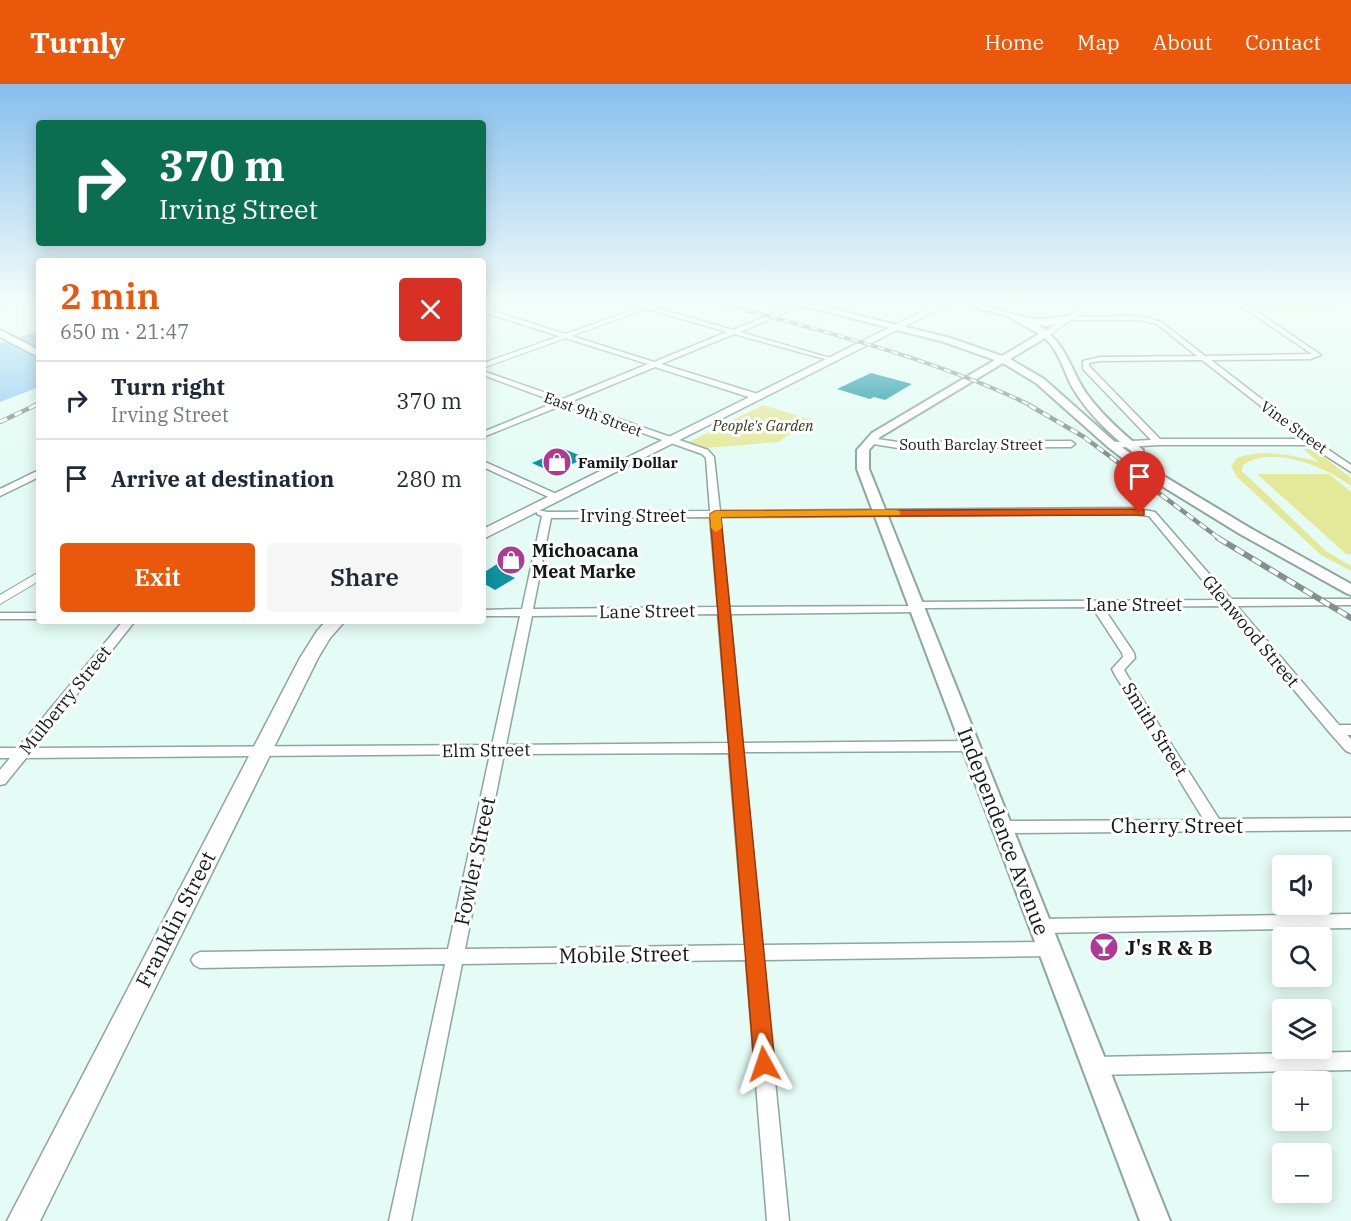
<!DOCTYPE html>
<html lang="en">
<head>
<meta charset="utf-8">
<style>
	body { margin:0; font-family:"IBM Plex Serif",serif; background:#f6f6f7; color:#1f2937; height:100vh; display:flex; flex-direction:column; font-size:22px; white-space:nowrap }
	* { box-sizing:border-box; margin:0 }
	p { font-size:20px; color:#747a83 }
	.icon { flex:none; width:33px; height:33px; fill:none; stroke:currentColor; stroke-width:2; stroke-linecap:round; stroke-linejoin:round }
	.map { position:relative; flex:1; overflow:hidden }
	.drawer { position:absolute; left:36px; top:174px; width:450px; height:366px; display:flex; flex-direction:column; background:#fff; border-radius:6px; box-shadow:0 3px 15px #0003 }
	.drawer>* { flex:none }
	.hud { position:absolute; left:36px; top:36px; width:450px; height:126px; border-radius:6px; box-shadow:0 3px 15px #0003; background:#0b6e4f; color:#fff; overflow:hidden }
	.buttons { position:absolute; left:1272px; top:771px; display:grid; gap:12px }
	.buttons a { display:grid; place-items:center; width:60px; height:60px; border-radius:6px; background:#fff; box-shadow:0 3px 15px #0003; font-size:30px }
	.pin { position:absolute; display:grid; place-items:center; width:51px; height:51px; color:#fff; margin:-62px -26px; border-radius:50% 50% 50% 0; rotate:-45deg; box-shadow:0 0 6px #0007 }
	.pin .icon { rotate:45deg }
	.me { position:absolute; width:66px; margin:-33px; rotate:355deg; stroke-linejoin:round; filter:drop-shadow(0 0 4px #0008) }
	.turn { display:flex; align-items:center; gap:21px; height:126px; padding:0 24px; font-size:27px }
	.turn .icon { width:78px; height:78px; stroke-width:2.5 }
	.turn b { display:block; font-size:42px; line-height:51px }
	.round { display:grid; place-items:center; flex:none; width:63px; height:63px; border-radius:6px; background:#f6f6f7 }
	.headline { display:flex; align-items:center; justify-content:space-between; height:102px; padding:0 24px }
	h1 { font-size:36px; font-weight:600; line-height:45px; color:#ea580c }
	.action { display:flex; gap:12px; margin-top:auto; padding:12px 24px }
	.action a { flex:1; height:69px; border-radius:6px; background:#ea580c; color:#fff; font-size:24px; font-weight:600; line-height:69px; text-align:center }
	.action a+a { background:#f6f6f7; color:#1f2937 }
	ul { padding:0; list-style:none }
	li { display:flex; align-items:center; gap:18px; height:78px; padding:0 24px; border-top:2px solid #e0e1e3 }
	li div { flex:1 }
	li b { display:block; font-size:22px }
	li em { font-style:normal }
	header { display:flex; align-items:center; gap:36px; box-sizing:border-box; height:84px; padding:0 30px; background:#ea580c; color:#fff }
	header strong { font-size:28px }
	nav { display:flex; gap:33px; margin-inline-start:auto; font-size:21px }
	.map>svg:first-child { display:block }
	.green { fill:#e4e999 }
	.water { fill:#93ccf4 }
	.building { fill:#0d93a2 }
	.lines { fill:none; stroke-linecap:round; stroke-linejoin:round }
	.minor-casing { stroke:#8fa59f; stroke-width:3 }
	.tertiary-casing { stroke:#8fa59f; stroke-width:2 }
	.secondary-casing { stroke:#8fa59f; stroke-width:4 }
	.primary-casing { stroke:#8fa59f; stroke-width:3 }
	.minor { fill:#fff; fill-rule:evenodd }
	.tertiary { fill:#fff; fill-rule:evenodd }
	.secondary { fill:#fff; fill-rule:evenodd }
	.primary { fill:#fff; fill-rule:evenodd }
	.rail-far2-casing { stroke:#81928d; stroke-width:4 }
	.rail-far1-casing { stroke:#81928d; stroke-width:4.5 }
	.rail-casing { stroke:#81928d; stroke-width:6 }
	.rail-far2 { stroke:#fff; stroke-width:2; stroke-dasharray:7; stroke-linecap:butt }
	.rail-far1 { stroke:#fff; stroke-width:3; stroke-dasharray:8; stroke-linecap:butt }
	.rail { stroke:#fff; stroke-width:4; stroke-dasharray:10; stroke-linecap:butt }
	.route { fill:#ea580c; stroke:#983908; stroke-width:1.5 }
	.slow { fill:#f59e0b }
	.labels { text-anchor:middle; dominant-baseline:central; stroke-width:6; stroke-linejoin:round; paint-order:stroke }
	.far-street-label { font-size:15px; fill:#121b18; stroke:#fff }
	.far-park-label { font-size:15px; font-style:italic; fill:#363815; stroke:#fff }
	.far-poi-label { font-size:15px; font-weight:bold; fill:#121b18; stroke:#fff; text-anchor:start }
	.street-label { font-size:18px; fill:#121b18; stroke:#fff }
	.poi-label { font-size:18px; font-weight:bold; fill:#121b18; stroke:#fff; text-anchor:start }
	.near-street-label { font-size:21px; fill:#121b18; stroke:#fff }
	.near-poi-label { font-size:21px; font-weight:bold; fill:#121b18; stroke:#fff; text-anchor:start }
</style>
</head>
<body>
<header>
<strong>Turnly</strong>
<nav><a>Home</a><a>Map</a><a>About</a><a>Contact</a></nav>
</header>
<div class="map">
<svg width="1351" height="1137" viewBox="0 0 1351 1137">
	<rect width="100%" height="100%" fill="#e4fcf5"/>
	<!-- green -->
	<path class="green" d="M1254 220H1323L1341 230H1270Z
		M763 321 812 336 778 358 706 364 689 358Z
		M1303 365H1314L1351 394V402C1326 383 1272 360 1243 381L1242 387 1326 467 1351 482V487L1321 471 1237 393 1231 382 1237 374C1264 364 1292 372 1319 378Z
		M1329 390 1351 408V470H1346L1257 390Z"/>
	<!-- water -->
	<path class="water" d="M39 247V303L0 318V259Z"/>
	<!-- building -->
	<path class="building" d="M871 289 912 300 885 316 874 313 870 315 837 305Z
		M564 365 584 373 580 375 582 376 552 388 532 379Z
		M511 471 524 477 504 489 515 494 495 506 483 499V489Z"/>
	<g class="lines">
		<!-- minor casing -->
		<g class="minor-casing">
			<path id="minor" d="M0 218H12L0 222Z
				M624 218H635L733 246 800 218H809L740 248 837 276 832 277 734 250 661 280 761 311V315H755L655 283 570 318 708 366 714 373 720 427 1133 424 1155 428 1231 515H1351V521L1237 522 1339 641H1351V651H1347L1351 655V669L1346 667 1330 649 1224 522 1103 523 1134 569 1135 574 1124 586 1127 591 1219 735 1351 734V746L1002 749 997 747 995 743 997 739 1002 737 1204 736 1115 591 1112 585 1123 573 1122 569 1092 523 923 524 922 527 918 528 730 530 742 659 972 657 977 659 979 662 977 665 972 667 743 668 762 861 1048 858 1054 860 1057 865 1054 870 1048 872 763 876 789 1137H767L746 876 462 880 411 1137H389L445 880 200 884 194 881 191 876 194 871 200 868 448 865 490 670 26 674 5 700 0 701V686L10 674H0V664H18L123 537H135L34 664 492 661 520 532H483V526L522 525 542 432 537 430V426L548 428 710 427 706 374 702 370 563 321 483 353V348L556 318 483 291V287L563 315 648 280 483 228V224L654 278 727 248ZM1133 430 1149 432 1219 516 917 518 913 519 912 522 729 523 720 433ZM710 433 718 523 533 525 551 434ZM718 530 729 659 506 661 532 532ZM729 669 745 861 465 865 504 670Z
				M1235 218H1243L1321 271 1310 275 1211 276 1317 358 1351 381V388L1309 361H1158L1112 364 1108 361 1112 358 1151 356 1083 285V277L1100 273 1197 272 1157 240 1140 236H1068L1065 234 1066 233 1140 232 1161 238 1205 272 1312 270ZM1202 276 1303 355H1160L1089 282V279L1100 277Z
				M870 354 898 358 1071 357 1075 360 1071 363 898 364 867 359V355Z
				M483 377 561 412 563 414 558 417 555 416 483 383Z
				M39 386V393L0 412V405Z
				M0 529H39V535H0Z
				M1351 830V844L1040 849 1034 847 1032 842 1034 837 1040 835Z
				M1351 968V986L1094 991 1087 989 1084 982 1087 975 1094 973Z"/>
		</g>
		<!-- tertiary casing -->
		<g class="tertiary-casing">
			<path id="tertiary" d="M508 218H519L483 230V226Z
				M655 218H665L483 284V279Z
				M1090 218H1098L1048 252 1041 250Z
				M39 488V497L0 520V511Z"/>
		</g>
		<!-- secondary casing -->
		<g class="secondary-casing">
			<path id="secondary" d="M789 218H804L950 254 1002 272 1039 250 1007 232 959 218C986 218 1004 230 1029 234 1046 238 1057 231 1071 232V236L1048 242 1038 241C1067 260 1069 283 1086 309 1102 331 1122 349 1143 366V370H1135C1112 352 1090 332 1074 306 1064 289 1060 268 1045 254L1010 275 1044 295 1116 359 1152 385 1250 444 1351 500V511L1346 509 1240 450 1144 391 1108 363 1036 299 1003 279 880 353 869 366V385L1170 1137H1140L857 385V366L872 349 995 276 944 258Z
				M0 246 39 266V273L0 253Z"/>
		</g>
		<!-- primary casing -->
		<g class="primary-casing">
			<path id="primary" d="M941 218H953L483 455V445Z
				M326 537H345L330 554 318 574 40 1137H7L300 574 317 547Z"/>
		</g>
		<!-- minor -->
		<use href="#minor" class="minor"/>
		<!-- tertiary -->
		<use href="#tertiary" class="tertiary"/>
		<!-- secondary -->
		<use href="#secondary" class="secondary"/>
		<!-- primary -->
		<use href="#primary" class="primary"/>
		<!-- rail-far2 casing -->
		<g class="rail-far2-casing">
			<path id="rail-far2" d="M716 218C822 247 933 274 1032 322
				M33 322 39 319"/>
		</g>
		<!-- rail-far1 casing -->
		<g class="rail-far1-casing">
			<path id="rail-far1" d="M1029 321 1084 353 1220 455
				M0 338 36 321"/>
		</g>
		<!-- rail casing -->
		<g class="rail-casing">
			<path id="rail" d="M1218 454 1351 534"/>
		</g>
		<!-- rail-far2 -->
		<use href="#rail-far2" class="rail-far2"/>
		<!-- rail-far1 -->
		<use href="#rail-far1" class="rail-far1"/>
		<!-- rail -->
		<use href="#rail" class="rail"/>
	</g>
	<!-- sky -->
	<linearGradient id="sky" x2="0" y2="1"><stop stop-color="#86beed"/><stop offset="0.58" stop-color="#f3fefa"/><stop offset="1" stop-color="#f3fefa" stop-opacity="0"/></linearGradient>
	<rect width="1351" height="377" fill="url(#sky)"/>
	<!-- route -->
	<path class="route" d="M1140 425 1144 426V431L721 433 775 980 772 988 764 991 757 988 754 980 710 430 715 427Z"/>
	<!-- slow -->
	<path class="slow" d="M896 426 900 427V431L721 433 722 444 716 448 711 444 710 430 715 427Z"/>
	<!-- icons -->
	<defs>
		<g id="shop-disc" transform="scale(1.5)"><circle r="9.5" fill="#ad3b95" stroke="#fff"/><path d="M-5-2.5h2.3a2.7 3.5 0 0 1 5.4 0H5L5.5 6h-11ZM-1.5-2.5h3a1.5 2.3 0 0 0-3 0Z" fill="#fff"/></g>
		<g id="bar-disc" transform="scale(1.5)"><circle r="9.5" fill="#ad3b95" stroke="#fff"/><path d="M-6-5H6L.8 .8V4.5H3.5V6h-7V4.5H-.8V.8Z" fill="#fff"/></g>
	</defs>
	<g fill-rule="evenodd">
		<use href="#shop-disc" x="557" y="378"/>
		<use href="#shop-disc" x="511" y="476"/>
		<use href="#bar-disc" x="1104" y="863"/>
	</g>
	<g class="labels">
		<!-- far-street labels -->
		<g class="far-street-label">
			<text transform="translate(593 330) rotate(20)">East 9th Street</text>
			<text transform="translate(1294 343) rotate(36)">Vine Street</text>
			<text x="971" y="360">South Barclay Street</text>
		</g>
		<!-- far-park labels -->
		<g class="far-park-label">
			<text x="763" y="341">People's Garden</text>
		</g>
		<!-- far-poi labels -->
		<g class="far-poi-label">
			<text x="578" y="378">Family Dollar</text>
		</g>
		<!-- street labels -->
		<g class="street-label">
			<text x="633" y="431">Irving Street</text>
			<text x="1134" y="520">Lane Street</text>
			<text transform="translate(647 527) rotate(-1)">Lane Street</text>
			<text transform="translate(1251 547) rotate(50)">Glenwood Street</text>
			<text transform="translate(65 616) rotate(-51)">Mulberry Street</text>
			<text transform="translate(1155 645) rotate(58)">Smith Street</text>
			<text transform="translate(486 666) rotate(-1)">Elm Street</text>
		</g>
		<!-- poi labels -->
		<g class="poi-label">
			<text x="532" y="466">Michoacana<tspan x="532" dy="21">Meat Marke</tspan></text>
		</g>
		<!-- near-street labels -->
		<g class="near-street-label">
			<text x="1177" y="741">Cherry Street</text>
			<text transform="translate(1004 747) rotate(69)">Independence Avenue</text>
			<text transform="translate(474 777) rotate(-78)">Fowler Street</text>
			<text transform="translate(175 835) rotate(-63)">Franklin Street</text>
			<text transform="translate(624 870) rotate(-1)">Mobile Street</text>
		</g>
		<!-- near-poi labels -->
		<g class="near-poi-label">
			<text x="1125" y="863">J's R &amp; B</text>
		</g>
	</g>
</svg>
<div class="buttons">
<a><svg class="icon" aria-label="sound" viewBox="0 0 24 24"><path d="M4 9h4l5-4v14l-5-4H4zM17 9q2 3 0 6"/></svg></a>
<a><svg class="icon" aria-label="search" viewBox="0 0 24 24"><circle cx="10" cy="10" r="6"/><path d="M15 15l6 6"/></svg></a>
<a><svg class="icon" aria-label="layers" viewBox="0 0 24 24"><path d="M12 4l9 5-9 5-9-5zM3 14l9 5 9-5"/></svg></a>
<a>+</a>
<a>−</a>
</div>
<div class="pin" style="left:1140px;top:429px;background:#d93025"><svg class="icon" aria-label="arrive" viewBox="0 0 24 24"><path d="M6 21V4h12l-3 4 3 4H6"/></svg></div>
<svg class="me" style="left:764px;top:980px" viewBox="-20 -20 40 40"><path d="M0-17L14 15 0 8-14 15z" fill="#ea580c" stroke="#fff" stroke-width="4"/></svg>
<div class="hud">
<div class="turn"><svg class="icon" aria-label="right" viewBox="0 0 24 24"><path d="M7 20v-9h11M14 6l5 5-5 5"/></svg><div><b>370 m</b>Irving Street</div></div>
</div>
<section class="drawer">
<div class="headline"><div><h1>2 min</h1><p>650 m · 21:47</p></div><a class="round" style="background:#d93025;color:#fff"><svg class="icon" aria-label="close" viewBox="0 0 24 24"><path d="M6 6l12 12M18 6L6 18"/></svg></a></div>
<ul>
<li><svg class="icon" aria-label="right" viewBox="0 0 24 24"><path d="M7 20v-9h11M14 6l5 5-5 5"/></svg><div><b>Turn right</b><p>Irving Street</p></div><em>370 m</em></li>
<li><svg class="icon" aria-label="arrive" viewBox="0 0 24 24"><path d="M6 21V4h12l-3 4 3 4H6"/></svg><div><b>Arrive at destination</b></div><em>280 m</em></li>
</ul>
<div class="action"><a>Exit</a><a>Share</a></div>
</section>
</div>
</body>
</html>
